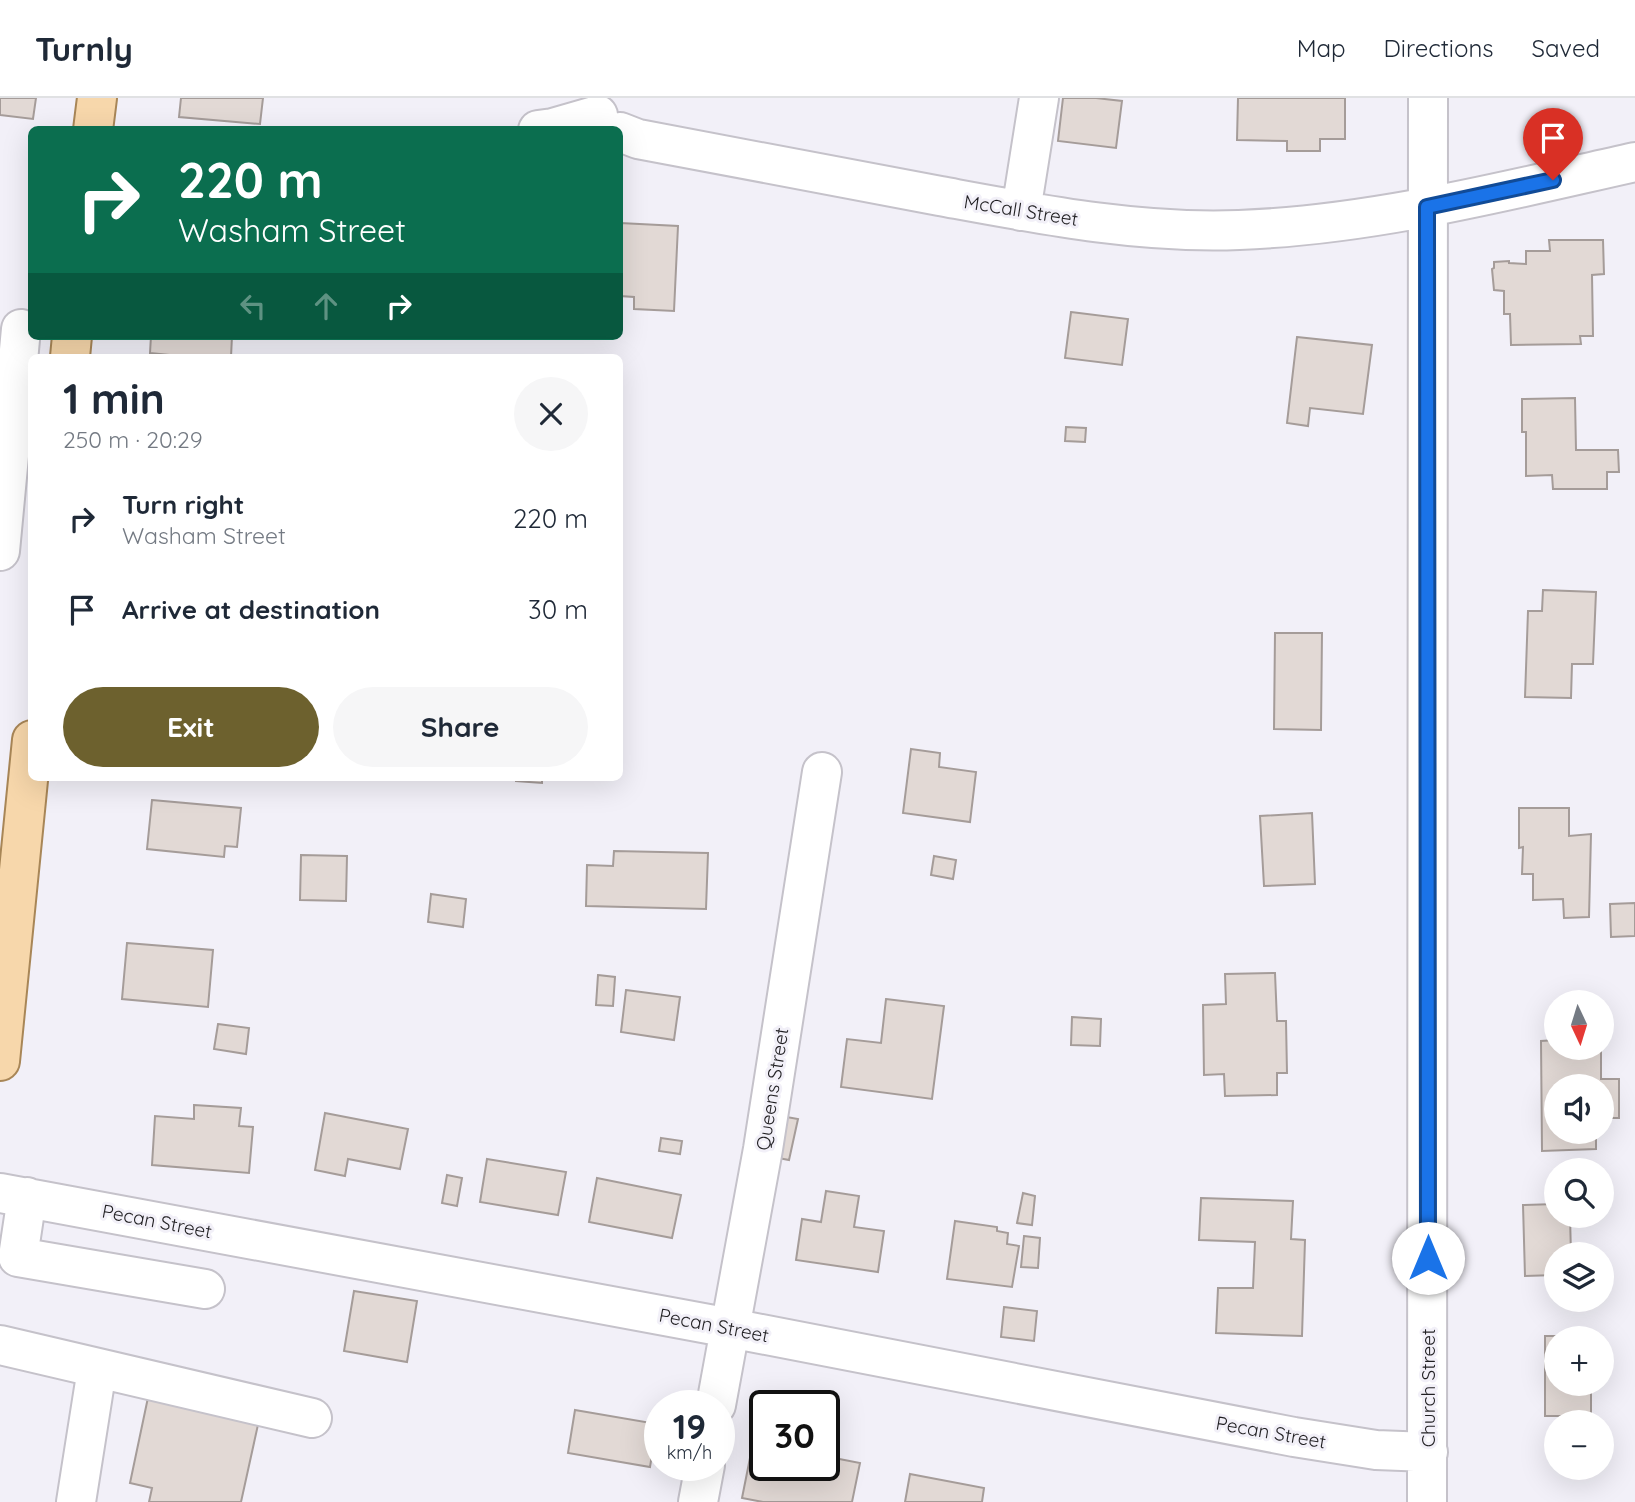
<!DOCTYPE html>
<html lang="en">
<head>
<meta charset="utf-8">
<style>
	body { margin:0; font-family:Quicksand,sans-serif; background:#f6f6f7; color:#1f2937; height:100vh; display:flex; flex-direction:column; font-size:26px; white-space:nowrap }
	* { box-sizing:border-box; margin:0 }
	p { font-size:23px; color:#747a83 }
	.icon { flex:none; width:38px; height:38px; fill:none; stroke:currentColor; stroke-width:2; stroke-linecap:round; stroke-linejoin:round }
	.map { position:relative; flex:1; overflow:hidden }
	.drawer { position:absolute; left:28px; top:256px; width:595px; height:427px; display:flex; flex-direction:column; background:#fff; border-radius:10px; box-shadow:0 7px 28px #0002 }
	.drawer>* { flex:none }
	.banner { position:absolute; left:28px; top:28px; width:595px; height:214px; border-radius:10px; box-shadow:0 7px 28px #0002; background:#0b6e4f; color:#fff; overflow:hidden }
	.needle { width:46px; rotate:176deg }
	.fabs { position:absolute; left:1544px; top:892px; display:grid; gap:14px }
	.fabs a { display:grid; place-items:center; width:70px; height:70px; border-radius:50%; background:#fff; box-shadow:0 7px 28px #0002; font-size:35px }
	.speed { position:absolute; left:644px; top:1292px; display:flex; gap:14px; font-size:35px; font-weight:700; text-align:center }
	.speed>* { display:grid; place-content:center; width:91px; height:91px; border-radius:50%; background:#fff; box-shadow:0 7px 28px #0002; line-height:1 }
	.speed small { font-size:18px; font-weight:400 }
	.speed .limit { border:4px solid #111; border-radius:10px; background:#fff; color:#111 }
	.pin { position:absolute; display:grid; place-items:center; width:60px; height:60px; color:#fff; margin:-72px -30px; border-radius:50% 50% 50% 0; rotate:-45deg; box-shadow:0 0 7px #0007 }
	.pin .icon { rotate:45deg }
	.me { position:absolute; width:77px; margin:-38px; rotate:0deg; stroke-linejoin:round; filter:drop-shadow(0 0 5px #0008) }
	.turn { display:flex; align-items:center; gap:24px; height:147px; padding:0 35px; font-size:32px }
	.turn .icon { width:91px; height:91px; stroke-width:2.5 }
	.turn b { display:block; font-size:49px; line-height:60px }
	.lanes { display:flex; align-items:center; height:66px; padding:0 35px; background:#0003; justify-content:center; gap:35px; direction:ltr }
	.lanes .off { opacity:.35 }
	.round { display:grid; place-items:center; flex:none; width:74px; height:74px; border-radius:37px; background:#f6f6f7 }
	.headline { display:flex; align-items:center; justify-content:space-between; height:119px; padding:0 35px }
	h1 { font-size:42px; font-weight:700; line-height:52px }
	.primary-button { display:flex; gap:14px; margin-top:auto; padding:14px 35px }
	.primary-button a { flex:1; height:80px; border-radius:42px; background:#6d612e; color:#fff; font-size:28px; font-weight:700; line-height:80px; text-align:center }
	.primary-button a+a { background:#f6f6f7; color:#1f2937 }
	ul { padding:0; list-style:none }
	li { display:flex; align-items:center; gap:21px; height:91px; padding:0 35px }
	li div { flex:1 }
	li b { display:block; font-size:26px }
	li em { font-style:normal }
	header { display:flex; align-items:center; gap:42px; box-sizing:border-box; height:98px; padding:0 35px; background:#fff; border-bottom:2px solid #e0e1e3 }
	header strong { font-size:33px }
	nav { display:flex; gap:38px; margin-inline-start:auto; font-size:24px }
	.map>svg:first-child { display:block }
	.building { fill:#e2d9d5; stroke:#a59c99; stroke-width:2 }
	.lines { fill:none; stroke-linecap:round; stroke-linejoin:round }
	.minor-casing { stroke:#c5c2ca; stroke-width:42 }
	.major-casing { stroke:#a88657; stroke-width:42 }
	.minor { stroke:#fff; stroke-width:38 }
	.major { stroke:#f7d7ab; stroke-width:38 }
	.route-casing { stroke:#114b97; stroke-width:18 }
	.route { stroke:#1a73e8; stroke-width:12 }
	.labels { text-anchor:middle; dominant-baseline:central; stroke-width:6; stroke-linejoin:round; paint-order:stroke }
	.street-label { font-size:19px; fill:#201f22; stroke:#f2f0f8 }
</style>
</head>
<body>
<header>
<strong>Turnly</strong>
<nav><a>Map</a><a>Directions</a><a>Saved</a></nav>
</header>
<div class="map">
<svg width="1635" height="1404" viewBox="0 0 1635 1404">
	<rect width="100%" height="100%" fill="#f2f0f8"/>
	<!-- building -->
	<path class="building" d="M0 0H36L33 21 0 17Z
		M181 0H263L260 26 179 19Z
		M1063 0H1096L1122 3 1116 50 1058 43Z
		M1238 0H1345V41H1320V53H1287V43L1237 42Z
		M620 125 678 128 674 213 634 211V199L620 198Z
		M1549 142H1603L1604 176 1592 177 1593 238H1580L1581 246 1511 247 1510 216H1504V193L1494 192 1492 171 1494 170V164L1509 163V165L1526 166V153H1550Z
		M1071 214 1128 221 1122 267 1065 260Z
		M151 238H232L231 259H189L150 255Z
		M1297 239 1372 247 1363 316 1310 310 1308 328 1287 325Z
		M1575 300 1576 352H1618L1619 374H1607V391H1553L1552 377 1526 378V334H1522V301Z
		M1066 329 1086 330 1085 344 1065 343Z
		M1543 492 1596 494 1593 566H1572L1571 600 1525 599 1528 513H1542Z
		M1275 535H1322L1321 632 1274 631Z
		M911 651 940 655 939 669 976 674 970 724 903 715Z
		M516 679H542V685L516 683Z
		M152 702 241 710 237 749 225 748 224 759 147 751Z
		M1519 710H1569V738L1591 736 1589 819 1564 820 1563 801 1533 802V776H1522L1523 749 1519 750Z
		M1312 715 1315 786 1264 788 1260 718Z
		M614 753 708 755 706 811 586 808 587 767 613 768Z
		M301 757 347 758 346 803 300 802Z
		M934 758 956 762 953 781 931 777Z
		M431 796 466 801 463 829 428 824Z
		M1635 805V838L1611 839 1610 806Z
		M127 845 213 852 208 909 122 901Z
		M1275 875 1277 923H1286L1287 975H1277V997L1225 998 1224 976 1204 977 1203 907 1226 906 1225 876Z
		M598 877 615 879 613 908 596 907Z
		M626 892 680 899 674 942 621 934Z
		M886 901 944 908 932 1001 841 989 847 941 881 945Z
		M1072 919 1101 921 1100 948 1071 947Z
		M218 926 249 930 246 956 214 951Z
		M1556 942V950H1601V981H1619V1020H1601V989H1556V1034H1596V1051L1542 1053 1541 943Z
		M194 1007 241 1010 239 1028 253 1029 249 1075 152 1067 155 1018 194 1021Z
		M325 1015 408 1031 400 1071 348 1061 345 1078 315 1072Z
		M781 1018 798 1021 789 1062 773 1059Z
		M661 1040 682 1043 680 1056 659 1053Z
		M487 1061 566 1074 558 1117 480 1104Z
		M447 1077 462 1080 457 1108 442 1105Z
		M597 1080 681 1097 672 1140 589 1124Z
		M826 1093 859 1098 854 1129 884 1133 878 1174 796 1162 802 1121 821 1124Z
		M1023 1095 1035 1098 1032 1127 1017 1125Z
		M1201 1100 1293 1103 1291 1141 1305 1142 1302 1238 1216 1235 1218 1190H1253L1255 1144 1199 1142Z
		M1556 1106V1118H1570L1571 1157H1556V1177L1525 1178 1523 1107Z
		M955 1123 997 1129V1133L1008 1135 1007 1146 1019 1148 1012 1189 947 1181Z
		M1024 1138 1040 1140 1038 1170 1021 1169Z
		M354 1193 417 1203 407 1264 344 1253Z
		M1004 1209 1037 1213 1034 1243 1001 1239Z
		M1545 1238H1591V1241H1556V1286H1591V1318H1545Z
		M150 1290 261 1313 241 1404H149L152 1390 130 1385Z
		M575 1312 657 1326 650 1369 568 1355Z
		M753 1345 765 1347V1367H824V1358L860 1365 852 1404H763L742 1400Z
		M910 1376 984 1390 982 1404H905Z"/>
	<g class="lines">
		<!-- minor casing -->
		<g class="minor-casing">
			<path id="minor" d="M538 32 553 30 598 17
				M620 34 638 41C738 60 839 79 940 98 1038 116 1139 136 1239 132 1373 127 1505 93 1635 64
				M1021 113 1039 0
				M0 453 21 231
				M0 1095 730 1230 1294 1339 1376 1352 1428 1354
				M27 1099 18 1159 205 1191
				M0 1247 312 1320
				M716 1307 763 1051 822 674
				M76 1404 97 1271
				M698 1404 705 1367
				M1427 1404 1428 0"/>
		</g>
		<!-- major casing -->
		<g class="major-casing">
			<path id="major" d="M93 32 97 0
				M70 259 72 238
				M0 963 32 642"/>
		</g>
		<!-- minor -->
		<use href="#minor" class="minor"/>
		<!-- major -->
		<use href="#major" class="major"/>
	</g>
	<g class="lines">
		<!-- route casing -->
		<g class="route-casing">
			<path id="route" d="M1428 1160 1427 109 1553 82"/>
		</g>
		<!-- route -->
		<use href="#route" class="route"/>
	</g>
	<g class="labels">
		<!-- street labels -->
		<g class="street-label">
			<text transform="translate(1021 112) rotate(9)">McCall Street</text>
			<text transform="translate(772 991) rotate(-81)">Queens Street</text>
			<text transform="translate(157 1123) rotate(11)">Pecan Street</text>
			<text transform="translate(714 1227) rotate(11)">Pecan Street</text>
			<text transform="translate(1428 1290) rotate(-90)">Church Street</text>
			<text transform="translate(1271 1334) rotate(10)">Pecan Street</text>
		</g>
	</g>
</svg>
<div class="fabs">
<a><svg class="needle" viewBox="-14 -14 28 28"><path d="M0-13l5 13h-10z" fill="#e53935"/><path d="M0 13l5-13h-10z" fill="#747a83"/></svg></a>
<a><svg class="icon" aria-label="sound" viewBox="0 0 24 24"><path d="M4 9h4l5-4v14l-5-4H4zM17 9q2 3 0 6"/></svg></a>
<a><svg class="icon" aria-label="search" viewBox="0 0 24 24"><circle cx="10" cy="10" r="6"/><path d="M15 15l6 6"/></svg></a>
<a><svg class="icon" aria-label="layers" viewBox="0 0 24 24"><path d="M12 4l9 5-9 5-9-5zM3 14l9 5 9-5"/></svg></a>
<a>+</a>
<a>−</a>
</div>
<div class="speed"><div>19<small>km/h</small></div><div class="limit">30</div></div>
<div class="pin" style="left:1553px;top:82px;background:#d93025"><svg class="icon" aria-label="arrive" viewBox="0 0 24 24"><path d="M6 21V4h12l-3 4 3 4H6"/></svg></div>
<svg class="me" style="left:1428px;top:1160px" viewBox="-20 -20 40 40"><circle r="19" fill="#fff"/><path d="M0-13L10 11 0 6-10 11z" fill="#1a73e8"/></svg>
<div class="banner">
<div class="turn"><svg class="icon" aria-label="right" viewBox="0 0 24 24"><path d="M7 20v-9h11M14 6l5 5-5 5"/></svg><div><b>220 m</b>Washam Street</div></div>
<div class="lanes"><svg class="icon off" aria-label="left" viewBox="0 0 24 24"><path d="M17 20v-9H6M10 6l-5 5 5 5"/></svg><svg class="icon off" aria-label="ahead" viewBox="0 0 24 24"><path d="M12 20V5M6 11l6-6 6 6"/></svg><svg class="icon" aria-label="right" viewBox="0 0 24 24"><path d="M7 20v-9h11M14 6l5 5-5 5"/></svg></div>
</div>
<section class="drawer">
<div class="headline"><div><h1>1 min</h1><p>250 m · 20:29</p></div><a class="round"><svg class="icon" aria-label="close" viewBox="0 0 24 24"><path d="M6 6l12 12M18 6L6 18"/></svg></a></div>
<ul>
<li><svg class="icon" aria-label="right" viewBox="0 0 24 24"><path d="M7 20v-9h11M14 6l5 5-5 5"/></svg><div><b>Turn right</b><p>Washam Street</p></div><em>220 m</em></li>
<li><svg class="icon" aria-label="arrive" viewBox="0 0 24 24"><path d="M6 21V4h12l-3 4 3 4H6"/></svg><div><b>Arrive at destination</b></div><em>30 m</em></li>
</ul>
<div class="primary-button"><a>Exit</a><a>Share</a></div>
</section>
</div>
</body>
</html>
